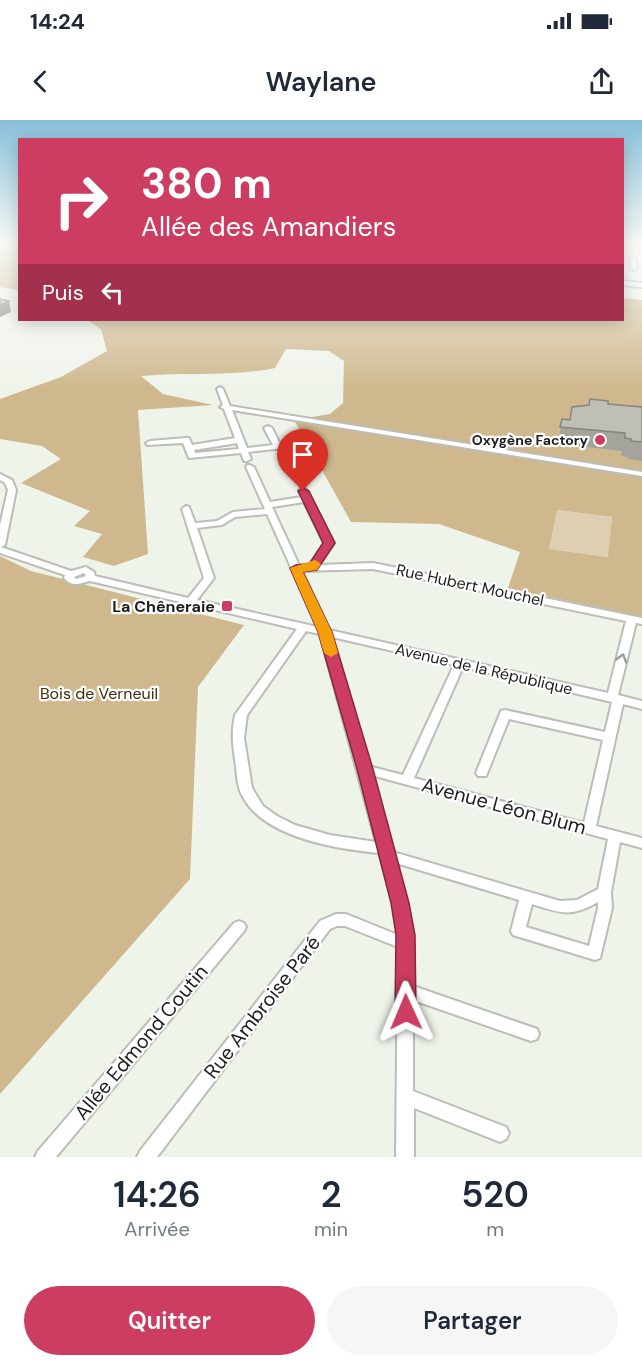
<!DOCTYPE html>
<html lang="fr">
<head>
<meta charset="utf-8">
<style>
	body { margin:0; font-family:"DM Sans",sans-serif; background:#f6f6f7; color:#1f2937; height:100vh; display:flex; flex-direction:column; font-size:22px; white-space:nowrap }
	* { box-sizing:border-box; margin:0 }
	p { font-size:20px; color:#747a83 }
	.icon { flex:none; width:33px; height:33px; fill:none; stroke:currentColor; stroke-width:2; stroke-linecap:round; stroke-linejoin:round }
	.map { position:relative; height:1037px; overflow:hidden }
	.sheet { display:flex; flex-direction:column; background:#fff; flex:1 }
	.sheet>* { flex:none }
	.top-card { position:absolute; left:18px; top:18px; width:606px; height:183px; border-radius:0px; box-shadow:0 3px 15px #0003; background:#cc3d61; color:#fff; overflow:hidden }
	.pin { position:absolute; display:grid; place-items:center; width:51px; height:51px; color:#fff; margin:-62px -26px; border-radius:50% 50% 50% 0; rotate:-45deg; box-shadow:0 0 6px #0007 }
	.pin .icon { rotate:45deg }
	.me { position:absolute; width:66px; margin:-33px; rotate:359deg; stroke-linejoin:round; filter:drop-shadow(0 0 4px #0008) }
	.turn { display:flex; align-items:center; gap:21px; height:126px; padding:0 24px; font-size:27px }
	.turn .icon { width:78px; height:78px; stroke-width:2.5 }
	.turn b { display:block; font-size:42px; line-height:51px }
	.then { display:flex; align-items:center; height:57px; padding:0 24px; background:#0003; gap:12px; font-size:22px }
	.eta { display:flex; justify-content:space-evenly; align-items:center; height:102px; text-align:center }
	.eta b { font-size:36px; font-weight:600; line-height:42px }
	.primary-button { display:flex; gap:12px; margin-top:auto; padding:12px 24px }
	.primary-button a { flex:1; height:69px; border-radius:36px; background:#cc3d61; color:#fff; font-size:24px; font-weight:600; line-height:69px; text-align:center }
	.primary-button a+a { background:#f6f6f7; color:#1f2937 }
	.status { display:flex; justify-content:space-between; align-items:center; height:42px; padding:0 30px; background:#fff; direction:ltr }
	.status svg { height:16px; fill:currentColor }
	header { display:flex; justify-content:space-between; align-items:center; height:78px; padding:0 24px; background:#fff; font-size:27px; font-weight:600 }
	.map>svg:first-child { display:block }
	.green { fill:#dfcfb2 }
	.forest { fill:#cfb88e; fill-rule:evenodd }
	.lines { fill:none; stroke-linecap:round; stroke-linejoin:round }
	.street-casing { stroke:#babeb6; stroke-width:4 }
	.street { fill:#fff; fill-rule:evenodd }
	.wall { fill:#a4a49d }
	.shaded-wall { fill:#86867f }
	.building { fill:#bfbfb6; stroke:#86867f; stroke-width:1.5 }
	.oneway { stroke:#999a98 }
	.route { fill:#cc3d61; stroke:#85283f; stroke-width:1.5 }
	.slow { fill:#f59e0b }
	.poi-dot { fill:#cc3d61; stroke:#fff; stroke-width:2 }
	.labels { text-anchor:middle; dominant-baseline:central; stroke-width:4.5; stroke-linejoin:round; paint-order:stroke }
	.far-poi-label { font-size:14px; font-weight:bold; fill:#1c1e1b; stroke:#fff; text-anchor:end }
	.street-label { font-size:16px; fill:#1c1e1b; stroke:#fff }
	.poi-label { font-size:16px; font-weight:bold; fill:#1c1e1b; stroke:#fff; text-anchor:end }
	.park-label { font-size:16px; fill:#3c2b07; stroke:#fff }
	.near-street-label { font-size:20px; fill:#1c1e1b; stroke:#fff }
</style>
</head>
<body>
<div class="status"><b>14:24</b><svg viewBox="0 0 49 12"><path d="M0 12V9h3v3zM5 12V6h3v6zM10 12V3h3v9zM15 12V0h3v12zM26 1h20v11H26zM47 4h2v5h-2z"/></svg></div>
<header><svg class="icon" aria-label="back" viewBox="0 0 24 24"><path d="M15 5l-7 7 7 7"/></svg>Waylane<svg class="icon" aria-label="share" viewBox="0 0 24 24"><path d="M12 15V3M7 8l5-5 5 5M5 13v7h14v-7"/></svg></header>
<div class="map">
<svg width="642" height="1037" viewBox="0 0 642 1037">
	<rect width="100%" height="100%" fill="#eff4eb"/>
	<!-- green -->
	<path class="green" d="M556 390 612 397 609 437 549 429Z"/>
	<!-- forest -->
	<path class="forest" d="M0 122H19V170L0 167Z
		M623 178 642 180V497L508 468 520 432 439 404 351 402 294 300 330 294 343 283 344 241 329 231 286 229 275 248C231 257 185 252 141 256L163 274 213 285 138 290 148 434 114 446 83 437 102 414 74 406 90 391 21 363 61 339 42 326 0 319V279L61 257 107 231 101 209 87 200H622ZM557 390 612 397 608 437 549 429Z
		M0 436 31 451 244 505 198 567 190 759 0 974Z"/>
	<g class="lines">
		<!-- street casing -->
		<g class="street-casing">
			<path id="street" d="M633 137 636 139 637 148 634 150 631 148 630 139Z
				M622 161 642 163V167L622 165Z
				M220 267 223 269 230 286 642 352V356L232 290 247 328 273 325 264 308 268 306 272 308 280 324 302 322 306 324 302 326 248 332 251 339 247 341H244L241 333 189 338 183 323 147 325 146 323 150 321 186 318H189L192 325 235 318 224 289 220 287 223 285 217 269ZM237 323 239 329 195 333 194 330Z
				M247 345H250L254 347 270 382 302 377 299 371 300 369H306L334 423 319 445 373 443 642 498V504L636 503 618 575 642 581V589L623 584 596 706 642 718V728L620 722 611 772 612 788 600 838 595 840 513 815 511 811 519 780 396 743 407 783 412 815 413 866 537 909 539 914 537 919 531 921 413 880V971L506 1007 509 1013 506 1019 500 1022 414 988V1037H396L398 827 345 806H337L330 809 157 1037H137L140 1031 320 801 336 794H346L398 815 393 783 379 733C337 729 265 718 243 677 237 667 237 656 236 646 233 628 231 612 235 595L297 509 90 461C79 464 72 467 64 458L65 455 0 433V405L8 370 5 363 0 360V354L12 360 16 370 5 425 1 427 71 451 86 447 94 452 95 456 188 478 204 458 182 389 186 386 189 387 195 403 217 401 233 392 265 389 246 347ZM304 382 324 423 310 445H299L272 387ZM267 394 318 507 197 480 214 458 197 408 222 405 235 397ZM373 449 626 501 608 573 329 510 302 451ZM84 453 86 456 76 459 74 457ZM306 511 320 514 376 722 330 715 295 705 277 696 263 686 252 668 244 618 247 595ZM332 517 454 545 403 655 368 646ZM463 547 612 582 605 612 505 590 501 591 476 653 478 656H486L509 599 603 620 584 703 414 658ZM371 655 608 719 598 769 577 780 560 781 393 732ZM598 782V788L589 826 526 807 532 784C560 793 571 798 598 782Z
				M239 801 244 803 246 807 244 811 56 1037H35L38 1031 234 803Z"/>
		</g>
		<!-- street -->
		<use href="#street" class="street"/>
	</g>
	<!-- wall -->
	<path class="wall" d="M608 284 642 287V341L627 339 628 337 621 336 622 331 558 324 562 299 570 300Z"/>
	<!-- shaded-wall -->
	<path class="shaded-wall" d="M9 181 11 192 0 197V185Z"/>
	<!-- building -->
	<path class="building" d="M0 179 9 181 0 185Z
		M590 279 608 281V284L642 287V322L631 321V319L625 318V313L560 307 562 299 570 300 572 287 589 285Z"/>
	<!-- one-way arrows -->
	<defs><path id="oneway-chevron" d="M-2-3.5L2.5 0L-2 3.5" fill="none" stroke-width="1.6" stroke-linecap="round" stroke-linejoin="round" transform="scale(1.5)"/></defs>
	<use class="oneway" href="#oneway-chevron" transform="translate(622 538) rotate(-74)"/>
	<!-- sky -->
	<linearGradient id="sky" x2="0" y2="1"><stop stop-color="#88c0da"/><stop offset="0.46" stop-color="#f8faf6"/><stop offset="1" stop-color="#f8faf6" stop-opacity="0"/></linearGradient>
	<rect width="642" height="268" fill="url(#sky)"/>
	<!-- route -->
	<path class="route" d="M303 368 309 371 335 423 317 450 303 452 332 512 373 649 409 783 415 815 416 892 413 899 406 901 398 899 395 892 396 815 391 783 357 649 318 512 290 448 296 445 309 444 323 423 298 371Z"/>
	<!-- slow -->
	<path class="slow" d="M315 440 321 444 317 450 303 452 332 512 338 533 331 537 324 533 318 512 290 448Z"/>
	<!-- markers -->
	<g class="poi-dot">
		<circle cx="600" cy="320" r="6"/>
		<rect x="221" y="480" width="12" height="12" rx="3"/>
	</g>
	<g class="labels">
		<!-- far-poi labels -->
		<g class="far-poi-label">
			<text x="588" y="320">Oxygène Factory</text>
		</g>
		<!-- street labels -->
		<g class="street-label">
			<text transform="translate(470 465) rotate(12)">Rue Hubert Mouchel</text>
			<text transform="translate(484 549) rotate(13)">Avenue de la République</text>
		</g>
		<!-- poi labels -->
		<g class="poi-label">
			<text x="215" y="486">La Chêneraie</text>
		</g>
		<!-- park labels -->
		<g class="park-label">
			<text x="99" y="573">Bois de Verneuil</text>
		</g>
		<!-- near-street labels -->
		<g class="near-street-label">
			<text transform="translate(504 686) rotate(15)">Avenue Léon Blum</text>
			<text transform="translate(262 887) rotate(-52)">Rue Ambroise Paré</text>
			<text transform="translate(141 922) rotate(-50)">Allée Edmond Coutin</text>
		</g>
	</g>
</svg>
<div class="pin" style="left:303px;top:371px;background:#d93025"><svg class="icon" aria-label="arrive" viewBox="0 0 24 24"><path d="M6 21V4h12l-3 4 3 4H6"/></svg></div>
<svg class="me" style="left:406px;top:892px" viewBox="-20 -20 40 40"><path d="M0-17L14 15 0 8-14 15z" fill="#cc3d61" stroke="#fff" stroke-width="4"/></svg>
<div class="top-card">
<div class="turn"><svg class="icon" aria-label="right" viewBox="0 0 24 24"><path d="M7 20v-9h11M14 6l5 5-5 5"/></svg><div><b>380 m</b>Allée des Amandiers</div></div>
<div class="then">Puis<svg class="icon" aria-label="left" viewBox="0 0 24 24"><path d="M17 20v-9H6M10 6l-5 5 5 5"/></svg></div>
</div>
</div>
<section class="sheet">
<div class="eta">
<div><b>14:26</b><p>Arrivée</p></div>
<div><b>2</b><p>min</p></div>
<div><b>520</b><p>m</p></div>
</div>
<div class="primary-button"><a>Quitter</a><a>Partager</a></div>
</section>
</body>
</html>
